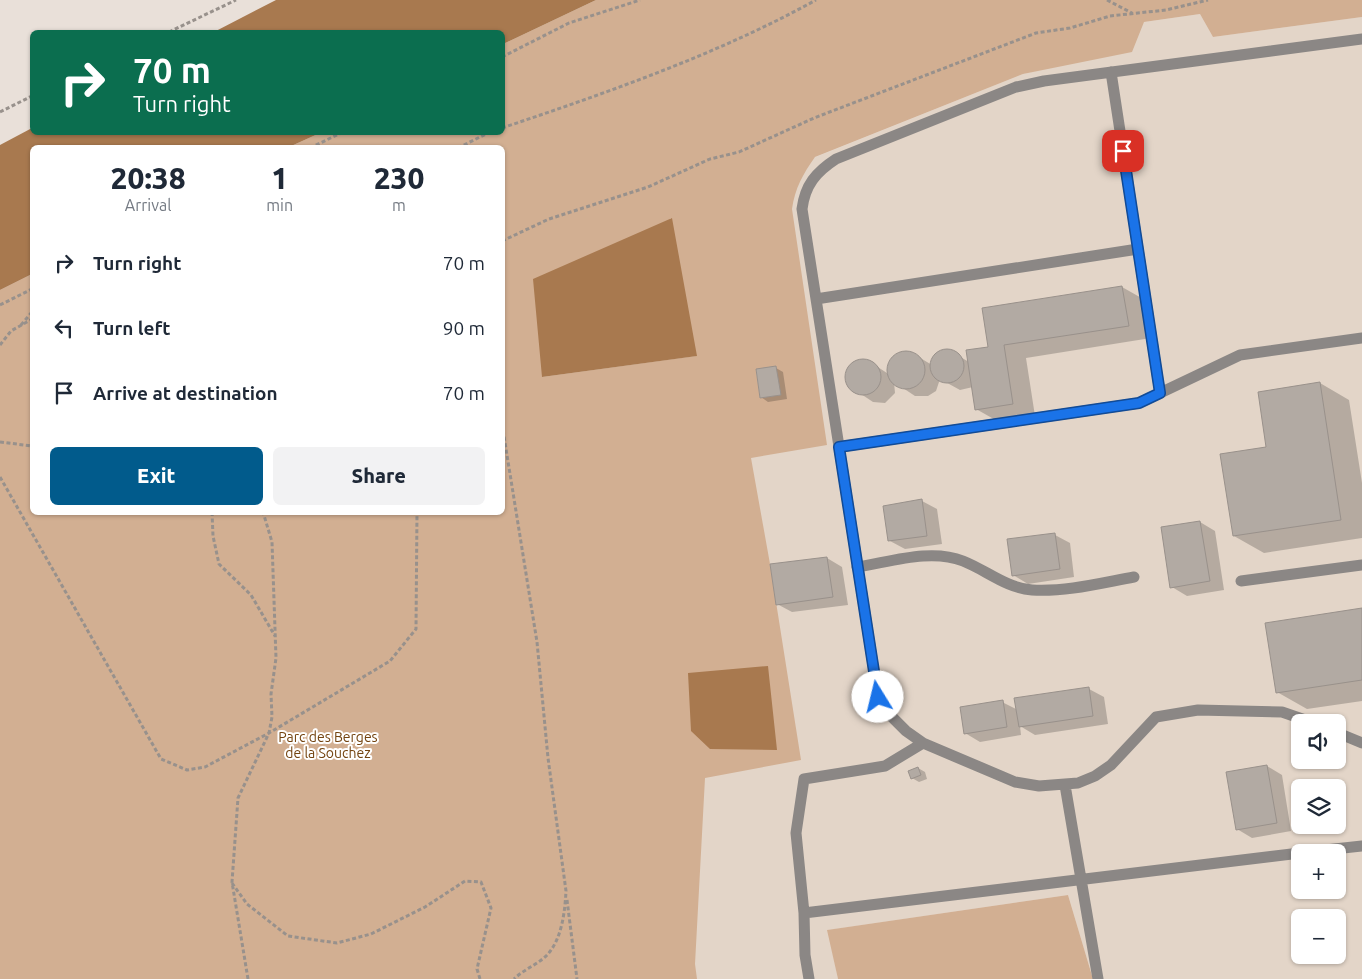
<!DOCTYPE html>
<html lang="en">
<head>
<meta charset="utf-8">
<style>
	body { margin:0; font-family:Ubuntu,sans-serif; background:#f2f2f3; color:#1f2937; height:100vh; display:flex; flex-direction:column; font-size:19px; white-space:nowrap }
	* { box-sizing:border-box; margin:0 }
	p { font-size:16px; color:#747a83 }
	.icon { flex:none; width:28px; height:28px; fill:none; stroke:currentColor; stroke-width:2; stroke-linecap:round; stroke-linejoin:round }
	.map { position:relative; flex:1; overflow:hidden }
	.sheet { position:absolute; left:30px; top:145px; width:475px; height:370px; display:flex; flex-direction:column; background:#fff; border-radius:8px; box-shadow:0 1px 4px #0004 }
	.sheet>* { flex:none }
	.guide { position:absolute; left:30px; top:30px; width:475px; height:105px; border-radius:8px; box-shadow:0 1px 4px #0004; background:#0b6e4f; color:#fff; overflow:hidden }
	.controls { position:absolute; left:1291px; top:714px; display:grid; gap:10px }
	.controls a { display:grid; place-items:center; width:55px; height:55px; border-radius:8px; background:#fff; box-shadow:0 1px 4px #0004; font-size:25px }
	.pin { position:absolute; display:grid; place-items:center; width:42px; height:42px; color:#fff; margin:-21px; border-radius:10px; box-shadow:0 2px 8px #0006 }
	.me { position:absolute; width:55px; margin:-28px; rotate:351deg; stroke-linejoin:round; filter:drop-shadow(0 0 4px #0008) }
	.turn { display:flex; align-items:center; gap:18px; height:105px; padding:0 20px; font-size:22px }
	.turn .icon { width:65px; height:65px; stroke-width:2.5 }
	.turn b { display:block; font-size:35px; line-height:42px }
	.eta { display:flex; justify-content:space-evenly; align-items:center; height:85px; text-align:center }
	.eta b { font-size:30px; font-weight:800; line-height:35px }
	.primary-button { display:flex; gap:10px; margin-top:auto; padding:10px 20px }
	.primary-button a { flex:1; height:58px; border-radius:8px; background:#015b8c; color:#fff; font-size:20px; font-weight:800; line-height:58px; text-align:center }
	.primary-button a+a { background:#f2f2f3; color:#1f2937 }
	ul { padding:0; list-style:none }
	li { display:flex; align-items:center; gap:15px; height:65px; padding:0 20px }
	li div { flex:1 }
	li b { display:block; font-size:19px }
	li em { font-style:normal }
	.map>svg:first-child { display:block }
	.built { fill:#e3d5c8; fill-rule:evenodd }
	.green { fill:#d2af92; fill-rule:evenodd }
	.water { fill:#a8794f }
	.shadow { fill:#0003 }
	.building { fill:#b2aaa3; stroke:#99918b }
	.lines { fill:none; stroke-linecap:round; stroke-linejoin:round }
	.path { stroke:#98918c; stroke-width:3; stroke-dasharray:4 2.5; stroke-linecap:butt }
	.lane { stroke:#8b8785; stroke-width:11 }
	.route-casing { stroke:#114b97; stroke-width:12 }
	.route { stroke:#1a73e8; stroke-width:9 }
	.labels { text-anchor:middle; dominant-baseline:central; stroke-width:4; stroke-linejoin:round; paint-order:stroke }
	.park-label { font-size:14px; fill:#73430f; stroke:#fff }
</style>
</head>
<body>
<div class="map">
<svg width="1362" height="979" viewBox="0 0 1362 979">
	<rect width="100%" height="100%" fill="#e9e0d9"/>
	<!-- built -->
	<path class="built" d="M1200 14 1213 37 1362 17V979H1093L1068 895 828 930 838 979H681L542 377 748 184 1023 74 1056 66 1144 22ZM1300 722H1338V760H1300ZM1300 788H1338V825H1300ZM1300 852H1338V890H1300ZM1300 918H1338V955H1300Z"/>
	<!-- green -->
	<path class="green" d="M596 0H1362V17L1213 37 1200 14 1144 22 1132 52 1023 74 815 157C803 174 795 188 792 209L827 445 751 458 770 564 801 760 705 778 695 964 697 979H0V290L32 274V512H502V148L289 147 320 133 502 132 503 44ZM671 218 696 356 542 377ZM776 367 780 395 760 398 756 370Z
		M1068 895 1093 979H838L827 930Z"/>
	<!-- water -->
	<path class="water" d="M276 0H596L503 44 502 32H214Z
		M32 128V132L320 133 289 147 32 148V274L0 290V145Z
		M672 218 697 356 542 377 533 279Z
		M768 666 777 750 710 749 691 731 688 673Z"/>
	<!-- shadow -->
	<path class="shadow" d="M1122 287 1145 300 1151 338 1026 358 1035 416 999 422 976 409 973 387 960 390 940 379 936 391 928 396H915L894 382 895 393 885 403 873 402 849 386 847 371 855 362 867 360 890 375 889 363 900 352 912 353 932 365 937 355 950 351 969 362 989 348Z
		M776 368 783 372 787 399 768 402 761 397Z
		M1320 383 1349 400 1362 483V538L1264 553 1234 536 1268 448Z
		M922 501 937 509 942 544 905 549 890 541Z
		M1200 522 1215 531 1224 590 1187 596 1172 587Z
		M1055 535 1070 543 1074 577 1028 584 1013 575Z
		M827 558 842 567 848 605 792 612 777 604Z
		M1362 609V701L1307 709 1277 692Z
		M1089 689 1104 697 1108 724 1035 735 1020 726 1021 735 980 742 965 733 1002 702 1018 710Z
		M1267 766 1282 775 1291 831 1252 838 1237 829Z
		M918 768 925 772 927 779 919 782 912 778Z"/>
	<!-- building -->
	<path class="building" d="M1122 286 1129 326 1004 345 1013 404 975 410 966 350 988 347 982 308Z
		M930 366a17 17 0 1 1 34 0a17 17 0 1 1-34 0Z
		M887 370a19 19 0 1 1 38 0a19 19 0 1 1-38 0Z
		M845 377a18 18 0 1 1 36 0a18 18 0 1 1-36 0Z
		M776 366 781 395 760 398 756 369Z
		M1320 382 1341 520 1233 536 1220 454 1266 447 1258 392Z
		M922 499 927 536 888 541 883 506Z
		M1200 521 1210 581 1170 588 1161 527Z
		M1055 533 1060 569 1012 576 1007 539Z
		M827 557 833 597 776 605 770 564Z
		M1362 608V680L1276 693 1265 623Z
		M1089 687 1093 716 1019 727 1014 698Z
		M1003 700 1007 727 964 734 960 707Z
		M1267 765 1277 823 1236 830 1226 772Z
		M918 767 921 775 911 779 908 771Z"/>
	<g class="lines">
		<!-- path -->
		<path class="path" d="M1107 0 1132 13
			M169 32 236 0
			M502 57 569 23 640 0
			M0 112 32 96
			M502 128C609 92 718 54 816 0
			M310 148 343 132
			M458 148 490 132
			M502 241 549 219 648 187 710 159 739 152 814 118 1036 33 1070 28 1110 16 1166 10 1208 0
			M0 305 32 289
			M21 325 32 312
			M0 345 11 331 32 319
			M502 424 537 642 548 758 566 891C565 911 562 938 548 954 539 964 524 969 514 979
			M0 442 32 446
			M0 477 161 759 187 770 205 767 269 733 390 661 416 629 417 512
			M212 512 213 536 219 564 251 595 275 636
			M232 883 247 904 288 936 337 943 371 934 425 907 465 881 481 882 491 908 477 969 480 979
			M567 900 577 979
			M248 979 232 882 238 798 269 733 272 717 271 694 276 658 272 542 263 512"/>
		<!-- lane -->
		<path class="lane" d="M1111 72 1160 393
			M816 299 1138 249
			M839 447 1139 403 1240 355 1362 338
			M857 567C890 562 931 548 963 561 986 570 1006 588 1032 590 1066 592 1101 583 1134 577
			M1241 581 1362 565
			M1311 722 1282 712 1198 710 1156 717 1111 765 1095 776 1078 783 1039 786 1015 782 923 743 906 731 889 714 878 697 802 209C805 185 816 172 836 159L1016 87 1044 81 1362 39
			M1338 733 1362 743
			M1065 785 1098 979
			M1307 852 1362 846
			M804 913 1300 853
			M809 979 805 955 804 913 796 833 804 779 885 766 923 743"/>
	</g>
	<g class="lines">
		<!-- route casing -->
		<g class="route-casing">
			<path id="route" d="M878 697 839 447 1139 403 1160 393 1123 151"/>
		</g>
		<!-- route -->
		<use href="#route" class="route"/>
	</g>
	<g class="labels">
		<!-- park labels -->
		<g class="park-label">
			<text x="328" y="737">Parc des Berges<tspan x="328" dy="16">de la Souchez</tspan></text>
		</g>
	</g>
</svg>
<div class="controls">
<a><svg class="icon" aria-label="sound" viewBox="0 0 24 24"><path d="M4 9h4l5-4v14l-5-4H4zM17 9q2 3 0 6"/></svg></a>
<a><svg class="icon" aria-label="layers" viewBox="0 0 24 24"><path d="M12 4l9 5-9 5-9-5zM3 14l9 5 9-5"/></svg></a>
<a>+</a>
<a>−</a>
</div>
<div class="pin" style="left:1123px;top:151px;background:#d93025"><svg class="icon" aria-label="arrive" viewBox="0 0 24 24"><path d="M6 21V4h12l-3 4 3 4H6"/></svg></div>
<svg class="me" style="left:878px;top:697px" viewBox="-20 -20 40 40"><circle r="19" fill="#fff"/><path d="M0-13L10 11 0 6-10 11z" fill="#1a73e8"/></svg>
<div class="guide">
<div class="turn"><svg class="icon" aria-label="right" viewBox="0 0 24 24"><path d="M7 20v-9h11M14 6l5 5-5 5"/></svg><div><b>70 m</b>Turn right</div></div>
</div>
<section class="sheet">
<div class="eta">
<div><b>20:38</b><p>Arrival</p></div>
<div><b>1</b><p>min</p></div>
<div><b>230</b><p>m</p></div>
</div>
<ul>
<li><svg class="icon" aria-label="right" viewBox="0 0 24 24"><path d="M7 20v-9h11M14 6l5 5-5 5"/></svg><div><b>Turn right</b></div><em>70 m</em></li>
<li><svg class="icon" aria-label="left" viewBox="0 0 24 24"><path d="M17 20v-9H6M10 6l-5 5 5 5"/></svg><div><b>Turn left</b></div><em>90 m</em></li>
<li><svg class="icon" aria-label="arrive" viewBox="0 0 24 24"><path d="M6 21V4h12l-3 4 3 4H6"/></svg><div><b>Arrive at destination</b></div><em>70 m</em></li>
</ul>
<div class="primary-button"><a>Exit</a><a>Share</a></div>
</section>
</div>
</body>
</html>
